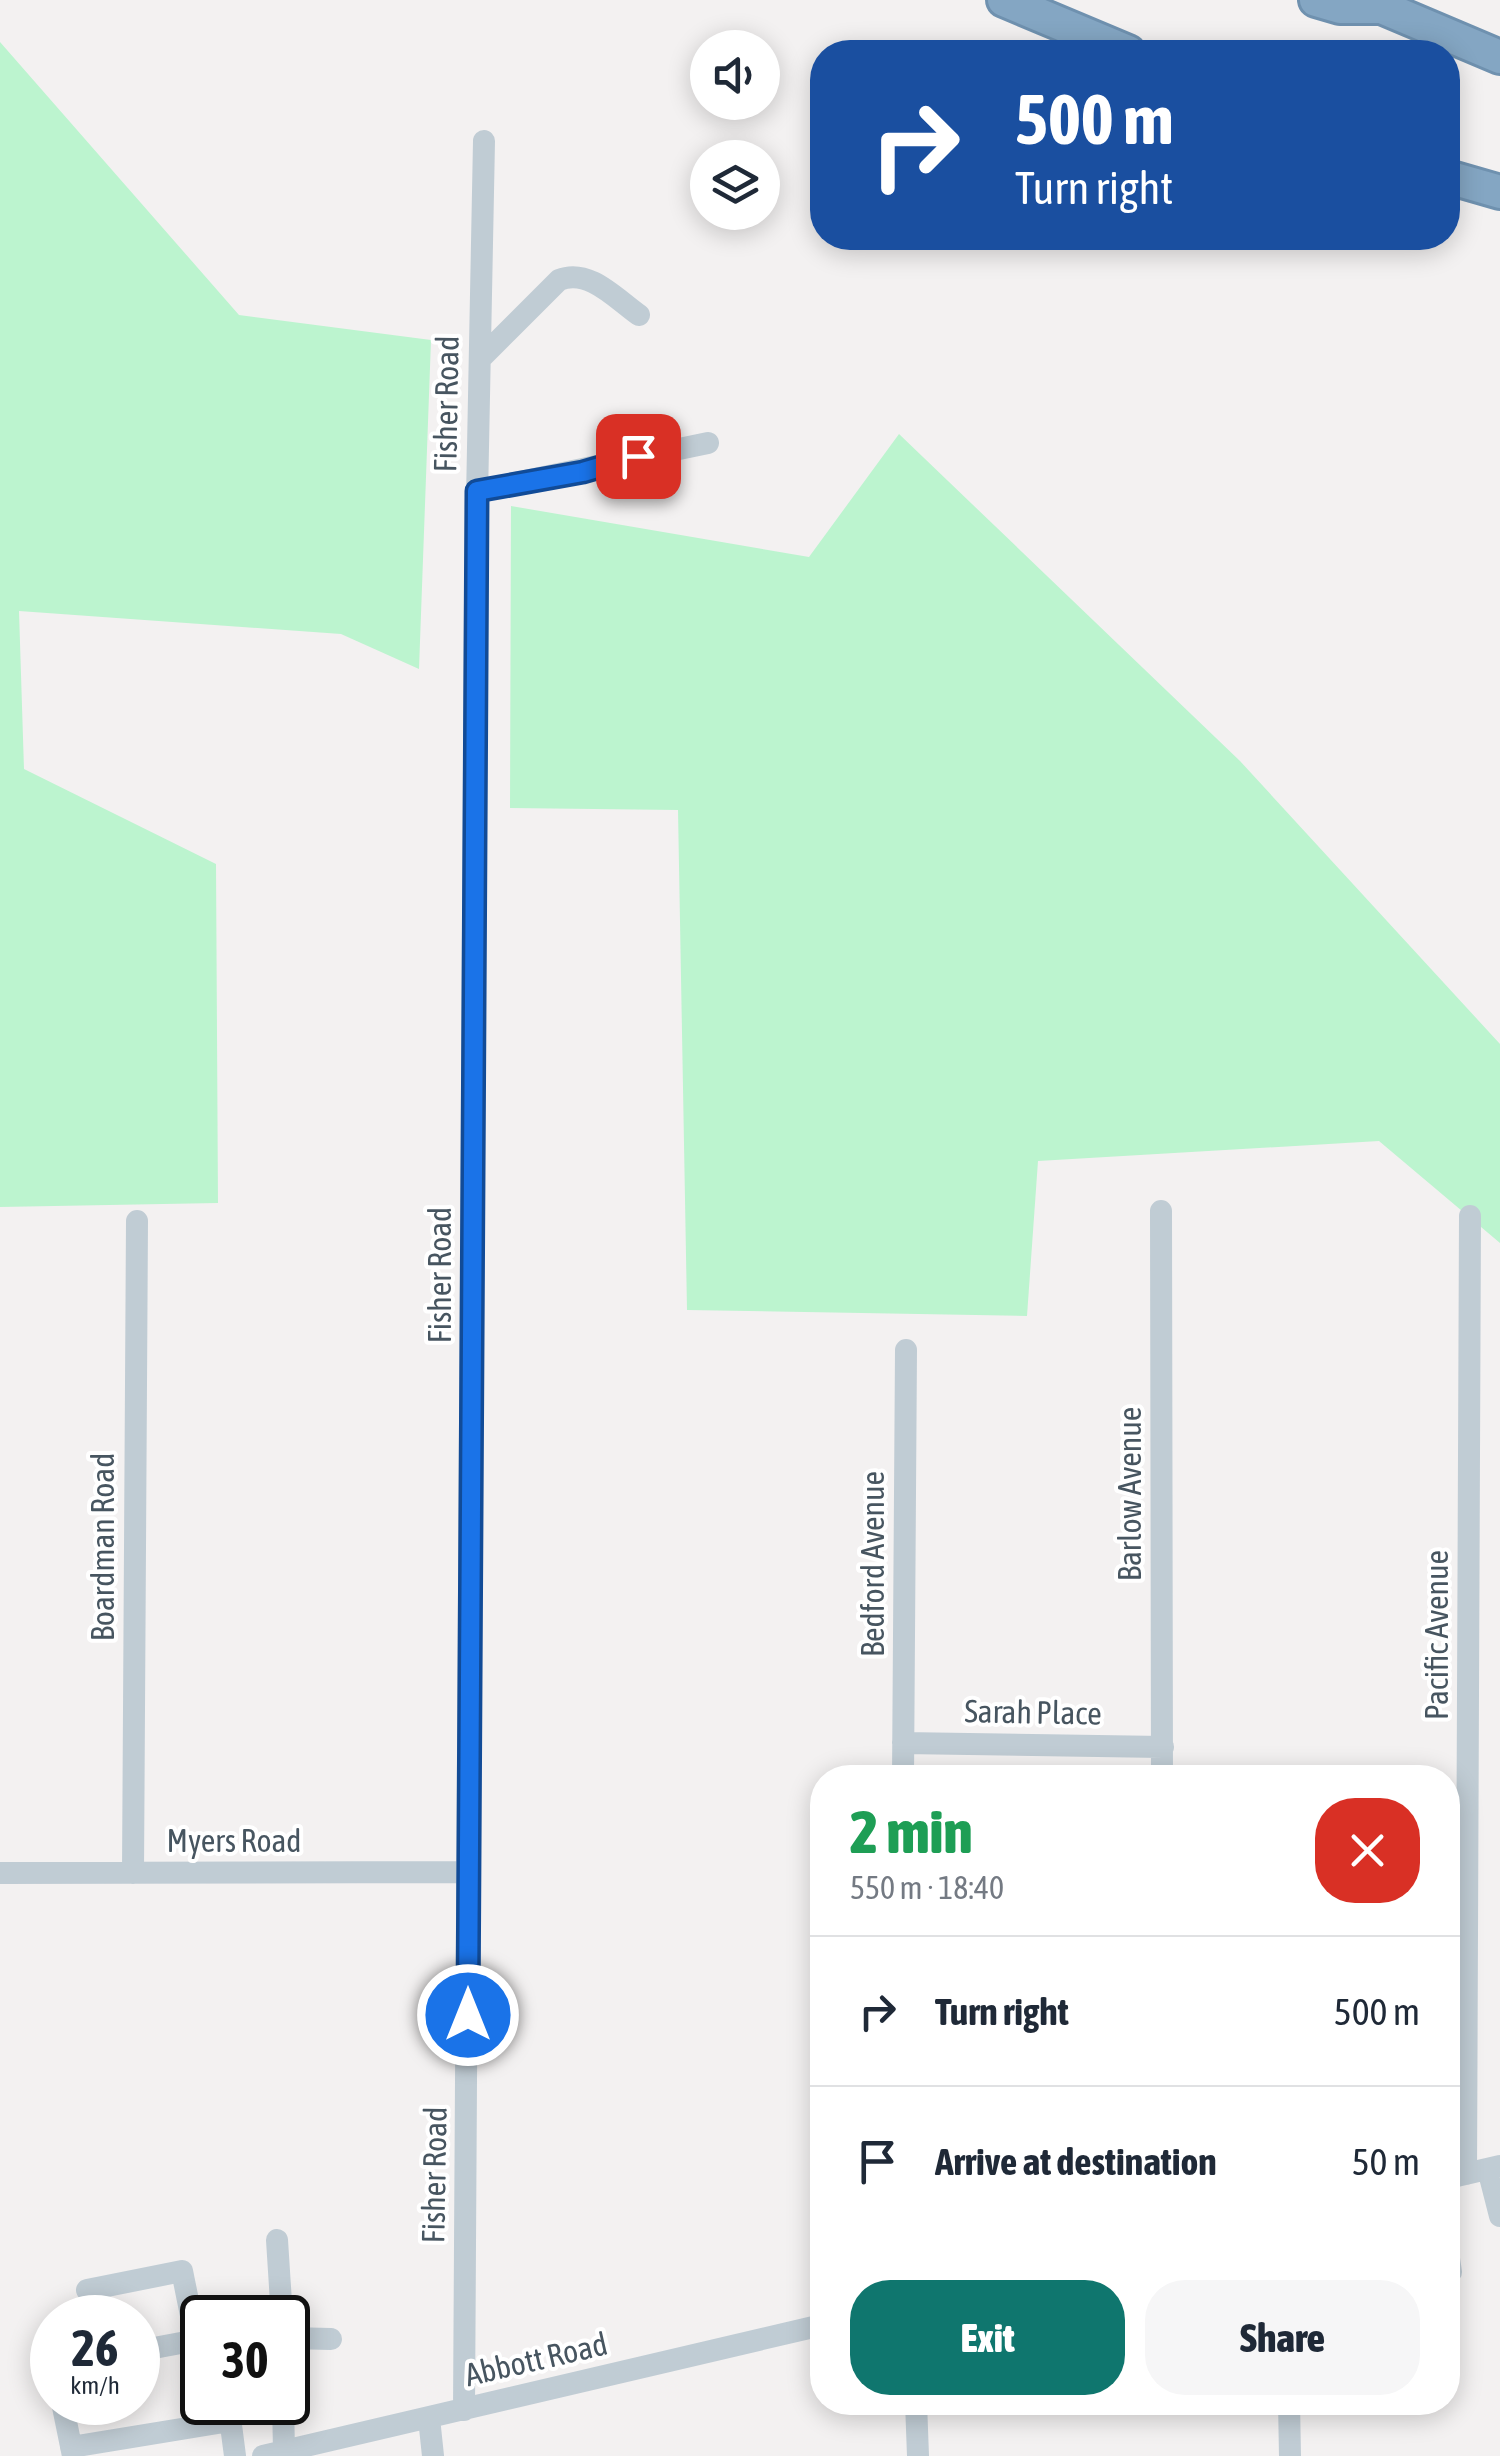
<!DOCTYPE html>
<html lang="en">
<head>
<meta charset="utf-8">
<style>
	body { margin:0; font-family:"Asap Condensed",sans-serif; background:#f6f6f7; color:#1f2937; height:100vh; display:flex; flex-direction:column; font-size:38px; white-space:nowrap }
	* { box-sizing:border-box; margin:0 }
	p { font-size:32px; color:#747a83 }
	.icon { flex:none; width:55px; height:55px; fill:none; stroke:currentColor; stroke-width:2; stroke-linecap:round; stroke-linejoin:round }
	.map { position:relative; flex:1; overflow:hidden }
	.details { position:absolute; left:810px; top:1765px; width:650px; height:650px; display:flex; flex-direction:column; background:#fff; border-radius:40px; box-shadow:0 5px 25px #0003 }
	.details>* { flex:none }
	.banner { position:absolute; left:810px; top:40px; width:650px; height:210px; border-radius:40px; box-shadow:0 5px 25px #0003; background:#1a4fa0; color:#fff; overflow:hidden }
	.fabs { position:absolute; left:690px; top:30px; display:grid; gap:20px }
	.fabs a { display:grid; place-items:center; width:90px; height:90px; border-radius:50%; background:#fff; box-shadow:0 5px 25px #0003; font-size:50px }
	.speed { position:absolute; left:30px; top:2295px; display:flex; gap:20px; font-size:50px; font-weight:700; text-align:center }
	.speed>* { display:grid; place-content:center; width:130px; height:130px; border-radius:50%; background:#fff; box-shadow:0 5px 25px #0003; line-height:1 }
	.speed small { font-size:25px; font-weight:400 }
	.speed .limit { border:5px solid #111; border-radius:15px; background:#fff; color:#111 }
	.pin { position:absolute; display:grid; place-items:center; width:85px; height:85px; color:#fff; margin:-42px; border-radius:20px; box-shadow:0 5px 15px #0006 }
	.me { position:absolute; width:110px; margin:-55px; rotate:0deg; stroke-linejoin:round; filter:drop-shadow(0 0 8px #0008) }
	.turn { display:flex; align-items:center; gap:35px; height:210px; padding:0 40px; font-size:45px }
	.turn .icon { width:130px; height:130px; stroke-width:2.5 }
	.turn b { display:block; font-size:70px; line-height:85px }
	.round { display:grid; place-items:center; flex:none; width:105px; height:105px; border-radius:40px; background:#f6f6f7 }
	.head { display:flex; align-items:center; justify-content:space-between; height:170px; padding:0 40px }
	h1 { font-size:60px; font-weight:800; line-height:75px; color:#1e9e55 }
	.cta { display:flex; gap:20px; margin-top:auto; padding:20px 40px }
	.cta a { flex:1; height:115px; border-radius:40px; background:#0f766e; color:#fff; font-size:40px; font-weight:800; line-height:115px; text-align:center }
	.cta a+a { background:#f6f6f7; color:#1f2937 }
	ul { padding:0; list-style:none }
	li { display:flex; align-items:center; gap:30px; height:150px; padding:0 40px; border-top:2px solid #e0e1e3 }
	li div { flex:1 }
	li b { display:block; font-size:38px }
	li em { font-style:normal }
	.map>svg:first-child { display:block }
	.green { fill:#bcf4cf }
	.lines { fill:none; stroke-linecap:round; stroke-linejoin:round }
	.highway-casing { stroke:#6f91af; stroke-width:38 }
	.minor { stroke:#c0ccd4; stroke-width:22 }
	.highway { stroke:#84a6c3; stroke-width:32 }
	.route-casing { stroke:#114b97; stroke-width:25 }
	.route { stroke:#1a73e8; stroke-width:18 }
	.labels { text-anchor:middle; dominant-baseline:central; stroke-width:8; stroke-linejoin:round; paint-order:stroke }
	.street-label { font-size:32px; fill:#475560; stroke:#fff }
</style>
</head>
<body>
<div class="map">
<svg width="1500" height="2456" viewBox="0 0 1500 2456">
	<rect width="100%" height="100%" fill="#f3f1f1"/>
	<!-- green -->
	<path class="green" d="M0 42 239 315 431 340 419 669 341 634 19 611 24 769 216 864 218 1203 0 1207Z
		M899 434 1240 761 1500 1044V1243L1379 1141 1038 1161 1027 1316 687 1310 678 810 510 808 511 506 809 557Z"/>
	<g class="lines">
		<!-- highway casing -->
		<g class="highway-casing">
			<path id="highway" d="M1004 0 1128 52
				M1316 0 1340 7H1384
				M1365 0 1500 57
				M1448 177 1500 192"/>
		</g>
		<!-- minor -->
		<path class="minor" d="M480 359 559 280C589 268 615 298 639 315
			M477 491 708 443
			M1161 1211 1162 1778
			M903 1743 1163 1747
			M903 1778 906 1350
			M0 1873 469 1872
			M133 1873 137 1221
			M1488 2169 1500 2216
			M1466 2174 1470 1216
			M1448 2178 1500 2166
			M277 2240 282 2318
			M1448 2252 1451 2272
			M87 2290 182 2271 196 2340
			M288 2338 331 2339
			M138 2351 202 2339
			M62 2402 73 2456
			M228 2402 235 2456
			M283 2402 284 2451
			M916 2402 918 2456
			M1289 2402 1290 2456
			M464 2410 475 601 484 141
			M429 2418 433 2456
			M71 2447 230 2421
			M263 2456 822 2325"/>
		<!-- highway -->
		<use href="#highway" class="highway"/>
	</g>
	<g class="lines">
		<!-- route casing -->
		<g class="route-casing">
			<path id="route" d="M468 2015 477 491 583 472 638 456"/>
		</g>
		<!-- route -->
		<use href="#route" class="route"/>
	</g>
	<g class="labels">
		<!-- street labels -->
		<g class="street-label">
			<text transform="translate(446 404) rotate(-89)">Fisher Road</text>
			<text transform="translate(439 1275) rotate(-90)">Fisher Road</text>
			<text transform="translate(1129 1494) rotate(-90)">Barlow Avenue</text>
			<text transform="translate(102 1547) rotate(-90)">Boardman Road</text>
			<text transform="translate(872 1564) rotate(-90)">Bedford Avenue</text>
			<text transform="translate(1436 1635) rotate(-90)">Pacific Avenue</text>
			<text transform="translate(1033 1712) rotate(1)">Sarah Place</text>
			<text x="234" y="1840">Myers Road</text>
			<text transform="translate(434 2175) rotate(-89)">Fisher Road</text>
			<text transform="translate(536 2359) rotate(-13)">Abbott Road</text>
		</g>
	</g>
</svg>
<div class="fabs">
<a><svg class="icon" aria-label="sound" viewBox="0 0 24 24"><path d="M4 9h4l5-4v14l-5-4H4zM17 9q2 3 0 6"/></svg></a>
<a><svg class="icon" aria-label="layers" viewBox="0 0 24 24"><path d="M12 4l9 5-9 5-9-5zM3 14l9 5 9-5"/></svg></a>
</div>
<div class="speed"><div>26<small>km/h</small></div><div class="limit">30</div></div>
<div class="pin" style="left:638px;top:456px;background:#d93025"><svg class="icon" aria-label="arrive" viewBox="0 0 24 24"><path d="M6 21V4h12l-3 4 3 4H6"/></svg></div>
<svg class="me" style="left:468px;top:2015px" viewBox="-20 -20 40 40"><circle r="17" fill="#1a73e8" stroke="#fff" stroke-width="3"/><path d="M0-11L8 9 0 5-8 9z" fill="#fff"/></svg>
<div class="banner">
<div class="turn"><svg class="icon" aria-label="right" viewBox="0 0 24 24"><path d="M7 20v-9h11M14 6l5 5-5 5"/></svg><div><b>500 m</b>Turn right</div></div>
</div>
<section class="details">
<div class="head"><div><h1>2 min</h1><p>550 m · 18:40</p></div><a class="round" style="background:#d93025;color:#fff"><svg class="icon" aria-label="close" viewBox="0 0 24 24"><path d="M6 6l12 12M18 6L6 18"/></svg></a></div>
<ul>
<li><svg class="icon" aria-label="right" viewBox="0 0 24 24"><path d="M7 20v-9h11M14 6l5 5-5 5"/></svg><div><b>Turn right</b></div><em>500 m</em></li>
<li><svg class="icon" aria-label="arrive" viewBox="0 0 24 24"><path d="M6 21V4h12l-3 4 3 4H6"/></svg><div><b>Arrive at destination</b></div><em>50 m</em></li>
</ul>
<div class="cta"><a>Exit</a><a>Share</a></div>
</section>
</div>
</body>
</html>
